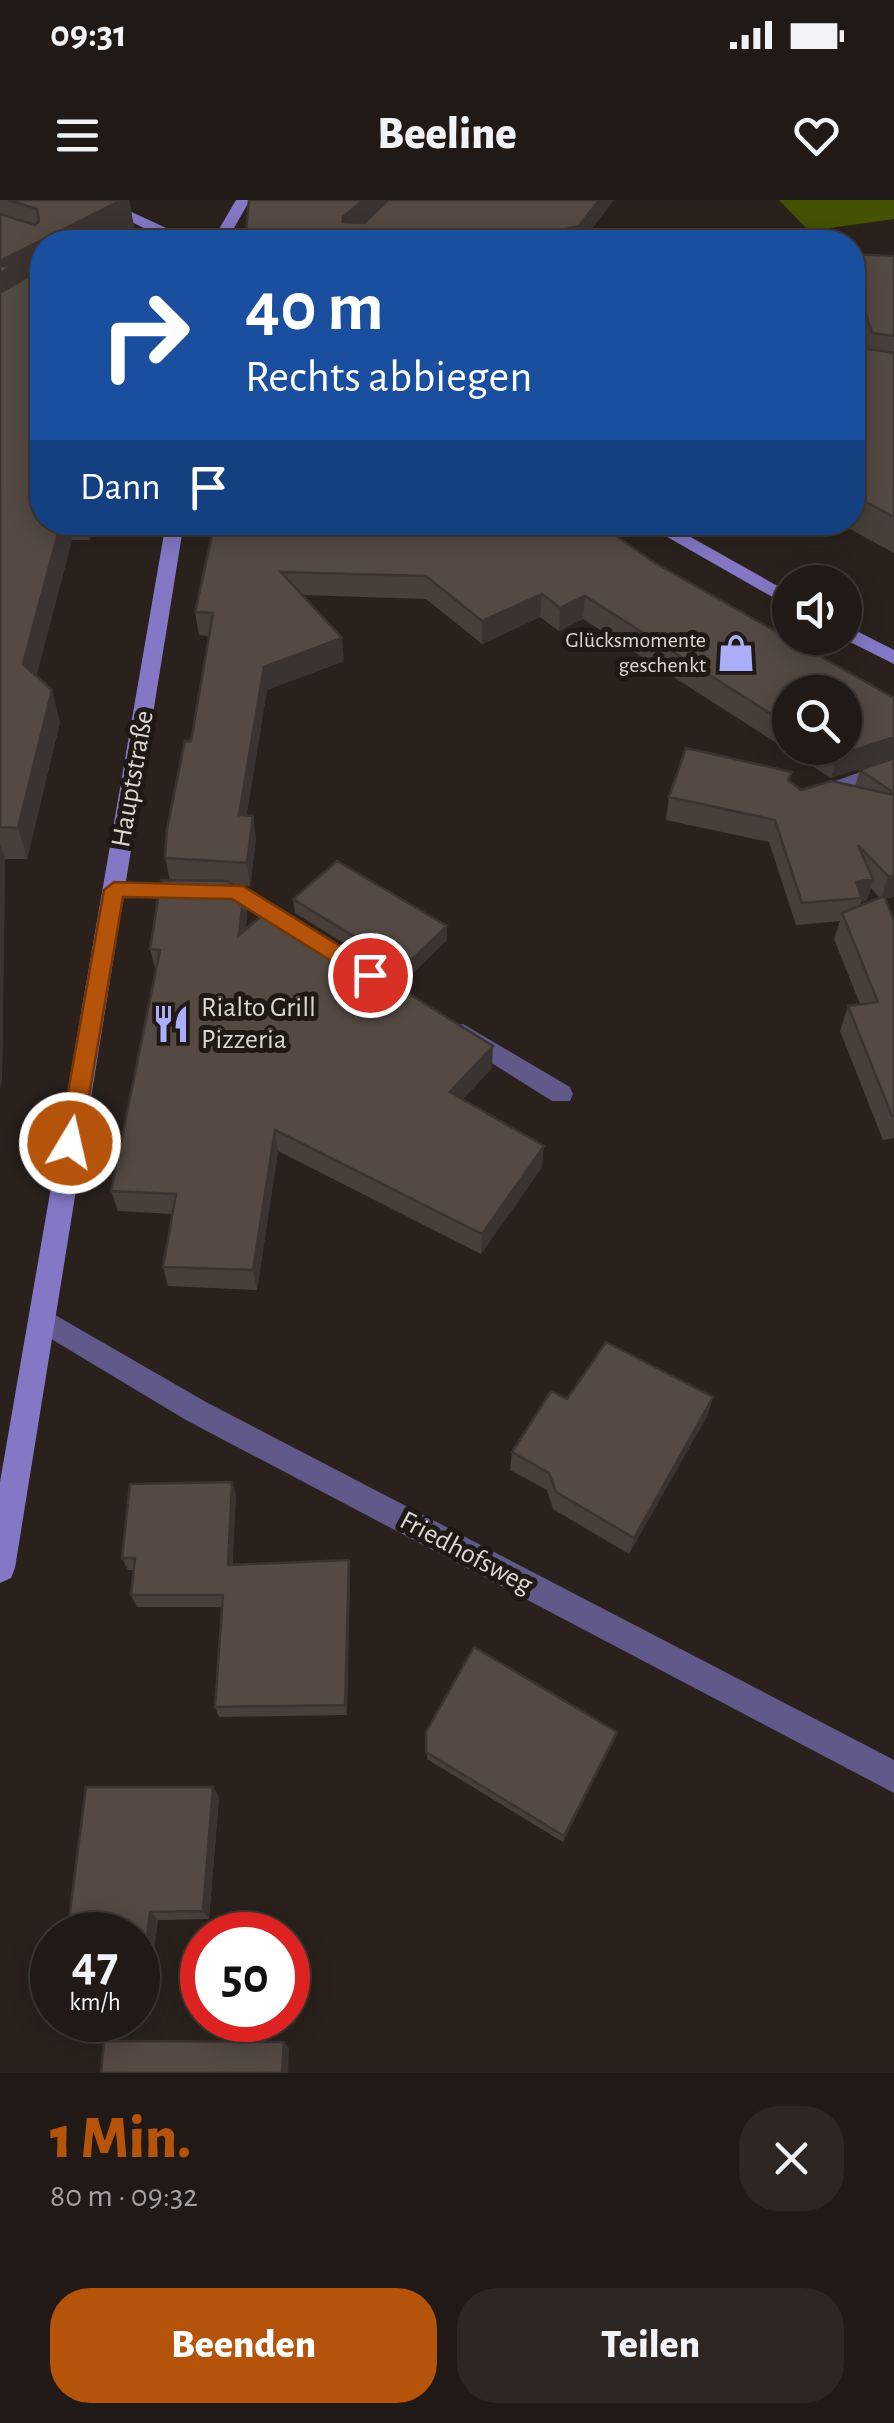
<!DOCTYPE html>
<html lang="de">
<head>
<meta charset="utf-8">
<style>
	body { margin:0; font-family:"Alegreya Sans",sans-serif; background:#2d2622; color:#f1f3f6; height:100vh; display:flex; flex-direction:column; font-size:38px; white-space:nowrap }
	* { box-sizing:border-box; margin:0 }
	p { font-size:32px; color:#a2a0a0 }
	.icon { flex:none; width:55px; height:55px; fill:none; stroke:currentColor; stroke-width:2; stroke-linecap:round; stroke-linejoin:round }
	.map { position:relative; height:1873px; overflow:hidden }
	.side { display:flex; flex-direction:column; background:#201915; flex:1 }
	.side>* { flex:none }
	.banner { position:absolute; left:30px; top:30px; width:835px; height:305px; border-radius:40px; box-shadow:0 5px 25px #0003,0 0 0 2px #3d3834; background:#1a4fa0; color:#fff; overflow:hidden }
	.tools { position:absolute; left:772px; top:365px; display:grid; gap:20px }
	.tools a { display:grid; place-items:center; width:90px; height:90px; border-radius:50%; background:#201915; box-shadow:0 5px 25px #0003,0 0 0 2px #3d3834; font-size:50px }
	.speed { position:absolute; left:30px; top:1712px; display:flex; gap:20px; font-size:50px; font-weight:700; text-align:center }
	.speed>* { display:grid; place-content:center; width:130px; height:130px; border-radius:50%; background:#201915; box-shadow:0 5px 25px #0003,0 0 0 2px #3d3834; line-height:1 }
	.speed small { font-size:25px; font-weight:400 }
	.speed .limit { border:15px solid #d22; background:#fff; color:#111 }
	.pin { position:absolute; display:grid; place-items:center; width:85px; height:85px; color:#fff; margin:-42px; border:5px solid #fff; border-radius:50%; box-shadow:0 2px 10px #0007 }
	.me { position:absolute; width:110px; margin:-55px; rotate:9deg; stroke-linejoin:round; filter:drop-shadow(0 0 8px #0008) }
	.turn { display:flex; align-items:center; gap:35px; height:210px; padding:0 50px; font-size:45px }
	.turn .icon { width:130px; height:130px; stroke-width:2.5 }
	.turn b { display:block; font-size:70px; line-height:85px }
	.then { display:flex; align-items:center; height:95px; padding:0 50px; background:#0003; gap:20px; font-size:38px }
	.round { display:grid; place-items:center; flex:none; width:105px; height:105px; border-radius:40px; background:#2d2622 }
	.summary { display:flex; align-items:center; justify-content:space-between; height:170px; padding:0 50px }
	h1 { font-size:60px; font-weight:800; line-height:75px; color:#b45309 }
	.cta { display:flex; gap:20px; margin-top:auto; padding:20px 50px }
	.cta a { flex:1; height:115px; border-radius:40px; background:#b45309; color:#fff; font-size:40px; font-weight:800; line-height:115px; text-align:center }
	.cta a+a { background:#2d2622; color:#f1f3f6 }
	.status { display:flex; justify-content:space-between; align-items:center; height:70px; padding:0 50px; background:#201915; direction:ltr }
	.status svg { height:28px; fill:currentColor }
	header { display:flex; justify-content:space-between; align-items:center; height:130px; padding:0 50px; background:#201915; font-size:45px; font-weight:800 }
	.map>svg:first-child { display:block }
	.green { fill:#455202 }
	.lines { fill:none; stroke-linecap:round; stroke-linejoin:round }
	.service { fill:#61598a; fill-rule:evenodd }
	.minor { fill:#61598a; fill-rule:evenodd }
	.secondary { fill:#8477c5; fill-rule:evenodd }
	.wall { fill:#483f3a; fill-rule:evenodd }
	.shaded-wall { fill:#3b332f }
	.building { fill:#544943; stroke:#3b332f; stroke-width:2.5 }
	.route { fill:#b45309; stroke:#753606; stroke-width:2.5 }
	.labels { text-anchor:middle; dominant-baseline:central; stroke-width:10; stroke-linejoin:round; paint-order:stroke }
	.far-poi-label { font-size:22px; fill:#dcd6d2; stroke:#201813; text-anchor:end }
	.street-label { font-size:28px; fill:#dcd6d2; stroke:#201813 }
	.poi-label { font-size:28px; fill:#dcd6d2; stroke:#201813; text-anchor:start }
</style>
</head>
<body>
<div class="status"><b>09:31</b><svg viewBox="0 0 49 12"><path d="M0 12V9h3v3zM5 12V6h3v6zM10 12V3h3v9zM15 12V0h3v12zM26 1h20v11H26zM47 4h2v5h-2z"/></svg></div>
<header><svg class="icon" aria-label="menu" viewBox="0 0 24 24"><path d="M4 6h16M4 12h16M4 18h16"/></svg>Beeline<svg class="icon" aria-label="heart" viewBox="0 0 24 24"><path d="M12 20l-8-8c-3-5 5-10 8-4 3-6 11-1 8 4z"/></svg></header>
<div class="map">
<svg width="894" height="1873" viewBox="0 0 894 1873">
	<rect width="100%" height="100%" fill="#2a211c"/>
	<!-- green -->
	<path class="green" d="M779 0H894V19L809 31Z"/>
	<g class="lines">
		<!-- service -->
		<path class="service" d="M894 560V575L814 603 803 596 807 591Z
			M114 682 236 684 301 721 304 727 301 733H285L232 700 106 696 103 690 106 684Z
			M463 824 570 887 573 894 570 901H552L455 840 451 833 455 826Z"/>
		<!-- minor -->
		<path class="minor" d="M163 28 170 32C161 42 148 43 135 42Z
			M43 1108 206 1202 894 1560V1593L186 1220 33 1128 29 1120 33 1112Z"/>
		<!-- secondary -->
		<path class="secondary" d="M87 0H106L166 28 219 29 236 0H250L226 42H212L214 37 158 35Z
			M166 322H184L15 1368 11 1378 0 1383V1282Z
			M641 322H664L790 393V407Z
			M845 425 894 450V464L842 438Z"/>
	</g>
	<!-- wall -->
	<path class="wall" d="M0 0H129L134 27 104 42H42V322H94L90 340H72L36 477 60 522 27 659H5L2 880 0 888Z
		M852 54 894 56V353L837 322H852V127L855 129 852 122Z
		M215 322 655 363 894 498 831 578 583 419 559 431 540 417 482 444 426 399 303 395 344 461 267 490 246 616 256 638 250 686 233 684 244 691 247 714 246 729 492 868 463 899 542 967 481 1054 278 951 257 1090 168 1086 163 1067 173 1014 118 1011 111 991 156 772 150 749 170 680 165 658 191 541 209 436 199 435 195 412ZM790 492 845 548H790Z
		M894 558V697L885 698 894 720V938L883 940 840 831 848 806 860 804 834 739 840 721 796 725 769 642 666 620 669 597 789 581 801 590 855 586 860 570ZM871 688 880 698 860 706 861 702 866 701Z
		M293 699 447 740 405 781 295 713Z
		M713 1197 707 1216 629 1354 553 1309 547 1290 510 1270 512 1252 567 1199Z
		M236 1295 232 1365 350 1372 347 1515 219 1517 215 1507 222 1407H137L131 1395 134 1370H128L122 1358Z
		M426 1532H617L563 1642 427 1559Z
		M213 1587 219 1597 209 1719 158 1720 148 1799H138V1735Z"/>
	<!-- shaded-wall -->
	<path class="shaded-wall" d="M122 0H129L134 27 104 42H42V74L0 110V61Z
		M363 0H389L344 42 343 17Z
		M599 0H614L582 42H508Z
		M61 322H69L72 340 31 496 23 464Z
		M86 322H94L90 340Z
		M542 394 540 417 482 444V421Z
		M585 396 583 419 559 431 560 408Z
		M342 438 344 461 267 490 243 638 239 615 264 467Z
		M52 490 60 522 27 659 18 628Z
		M894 537V558L831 578 837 556Z
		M253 616 256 638 250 686 247 663Z
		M0 644 5 659 2 880 0 888Z
		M888 676H894V697L881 699Z
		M873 679 866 701 861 702 862 698 856 682Z
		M244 691 247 714 242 758 239 735Z
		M447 726V740L405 781 404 767Z
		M493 846 492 868 450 913V892Z
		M275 930 278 951 257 1090 253 1070Z
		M544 946 542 967 481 1054 482 1034Z
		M713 1197 707 1216 629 1354 634 1338Z
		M232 1282 236 1295 232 1377 228 1365Z
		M349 1360 350 1372 347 1515 345 1505Z
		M617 1532 615 1539 563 1642 564 1636Z
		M213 1587 219 1597 209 1719 203 1711Z
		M150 1712 158 1720 148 1799 140 1793Z
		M284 1842 289 1848 288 1873H282Z"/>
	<!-- building -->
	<path class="building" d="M8 0H122L0 61V14L35 25 39 21 37 9Z
		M249 0H363L343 17V22L364 23 388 0H599L579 26 508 42H245Z
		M852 54 894 56V136L872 133 852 70Z
		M0 65 10 67 0 74Z
		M37 71 42 72V322H61L23 464 52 490 18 628 0 627V93Z
		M852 127 858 132 856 147 894 153V317L852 295Z
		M215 322H596L655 363 894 498V537L837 556 824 548H845V492H790V526L585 396 560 408 542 394 482 421 426 376 281 372 342 438 264 467 239 615 253 616 247 663 165 658 167 629 185 541H191L213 413 195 412Z
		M686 548 792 572 788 580 801 590 831 581 894 595V676H888L858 645 873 679 856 682 862 698 802 703 775 620 669 597Z
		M894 558V593L860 570Z
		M337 661 447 726 404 767 293 699Z
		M161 680 227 681 244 691 239 735 271 708 493 846 450 892 544 946 482 1034 275 930 253 1070 163 1067 176 994 111 991 160 750 150 749Z
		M884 696 894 720V915L892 916 848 806 878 802 842 713Z
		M606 1142 713 1197 634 1338 556 1292 549 1273 512 1252 551 1191 567 1199Z
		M232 1282 228 1365 349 1360 345 1505 215 1507 223 1395H131L135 1358H122L130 1284Z
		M474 1447 617 1532 564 1636 426 1552V1532Z
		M86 1587H213L203 1711 150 1712 140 1793H138V1735H67Z
		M104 1841 284 1842 282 1873H101Z"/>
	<!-- route -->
	<path class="route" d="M114 682 243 686 377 769 380 775 370 783 362 780 232 699 123 697 81 943 70 952 62 950 59 943 104 690Z"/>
	<!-- icons -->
	<defs>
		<g id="shop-bare" transform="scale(3)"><path d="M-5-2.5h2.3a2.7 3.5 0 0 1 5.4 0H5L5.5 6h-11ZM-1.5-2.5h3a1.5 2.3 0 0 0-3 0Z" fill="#abaffb" stroke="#201813" stroke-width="2.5" paint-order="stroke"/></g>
		<g id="restaurant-bare" transform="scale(3)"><path d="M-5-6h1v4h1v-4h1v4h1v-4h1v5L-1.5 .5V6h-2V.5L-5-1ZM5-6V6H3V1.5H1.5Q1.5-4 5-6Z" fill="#abaffb" stroke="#201813" stroke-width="2.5" paint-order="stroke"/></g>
	</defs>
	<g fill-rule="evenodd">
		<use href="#shop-bare" x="736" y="453"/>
		<use href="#restaurant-bare" x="171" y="824"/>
	</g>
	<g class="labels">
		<!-- far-poi labels -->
		<g class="far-poi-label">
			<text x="706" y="440">Glücksmomente<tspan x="706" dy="25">geschenkt</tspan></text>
		</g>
		<!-- street labels -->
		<g class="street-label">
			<text transform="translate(133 579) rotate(-80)">Hauptstraße</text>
			<text transform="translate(466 1353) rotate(28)">Friedhofsweg</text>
		</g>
		<!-- poi labels -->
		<g class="poi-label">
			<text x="201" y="808">Rialto Grill<tspan x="201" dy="32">Pizzeria</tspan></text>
		</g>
	</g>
</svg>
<div class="tools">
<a><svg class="icon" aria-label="sound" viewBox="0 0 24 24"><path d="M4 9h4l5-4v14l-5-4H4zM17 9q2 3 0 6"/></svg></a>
<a><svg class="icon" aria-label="search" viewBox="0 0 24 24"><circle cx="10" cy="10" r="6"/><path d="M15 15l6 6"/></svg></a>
</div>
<div class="speed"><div>47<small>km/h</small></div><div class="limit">50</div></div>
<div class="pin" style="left:370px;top:775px;background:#d93025"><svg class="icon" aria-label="arrive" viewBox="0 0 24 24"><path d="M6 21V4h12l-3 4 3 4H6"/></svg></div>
<svg class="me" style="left:70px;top:943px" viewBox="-20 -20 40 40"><circle r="17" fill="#b45309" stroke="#fff" stroke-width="3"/><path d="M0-11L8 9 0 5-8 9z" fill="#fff"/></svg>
<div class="banner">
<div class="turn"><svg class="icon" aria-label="right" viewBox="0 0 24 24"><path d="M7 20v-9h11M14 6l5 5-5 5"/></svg><div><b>40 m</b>Rechts abbiegen</div></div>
<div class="then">Dann<svg class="icon" aria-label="arrive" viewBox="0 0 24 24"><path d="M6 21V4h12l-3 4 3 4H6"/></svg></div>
</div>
</div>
<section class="side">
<div class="summary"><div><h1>1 Min.</h1><p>80 m · 09:32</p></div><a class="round"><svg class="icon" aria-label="close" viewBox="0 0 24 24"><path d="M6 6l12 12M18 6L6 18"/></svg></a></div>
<div class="cta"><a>Beenden</a><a>Teilen</a></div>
</section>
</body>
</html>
